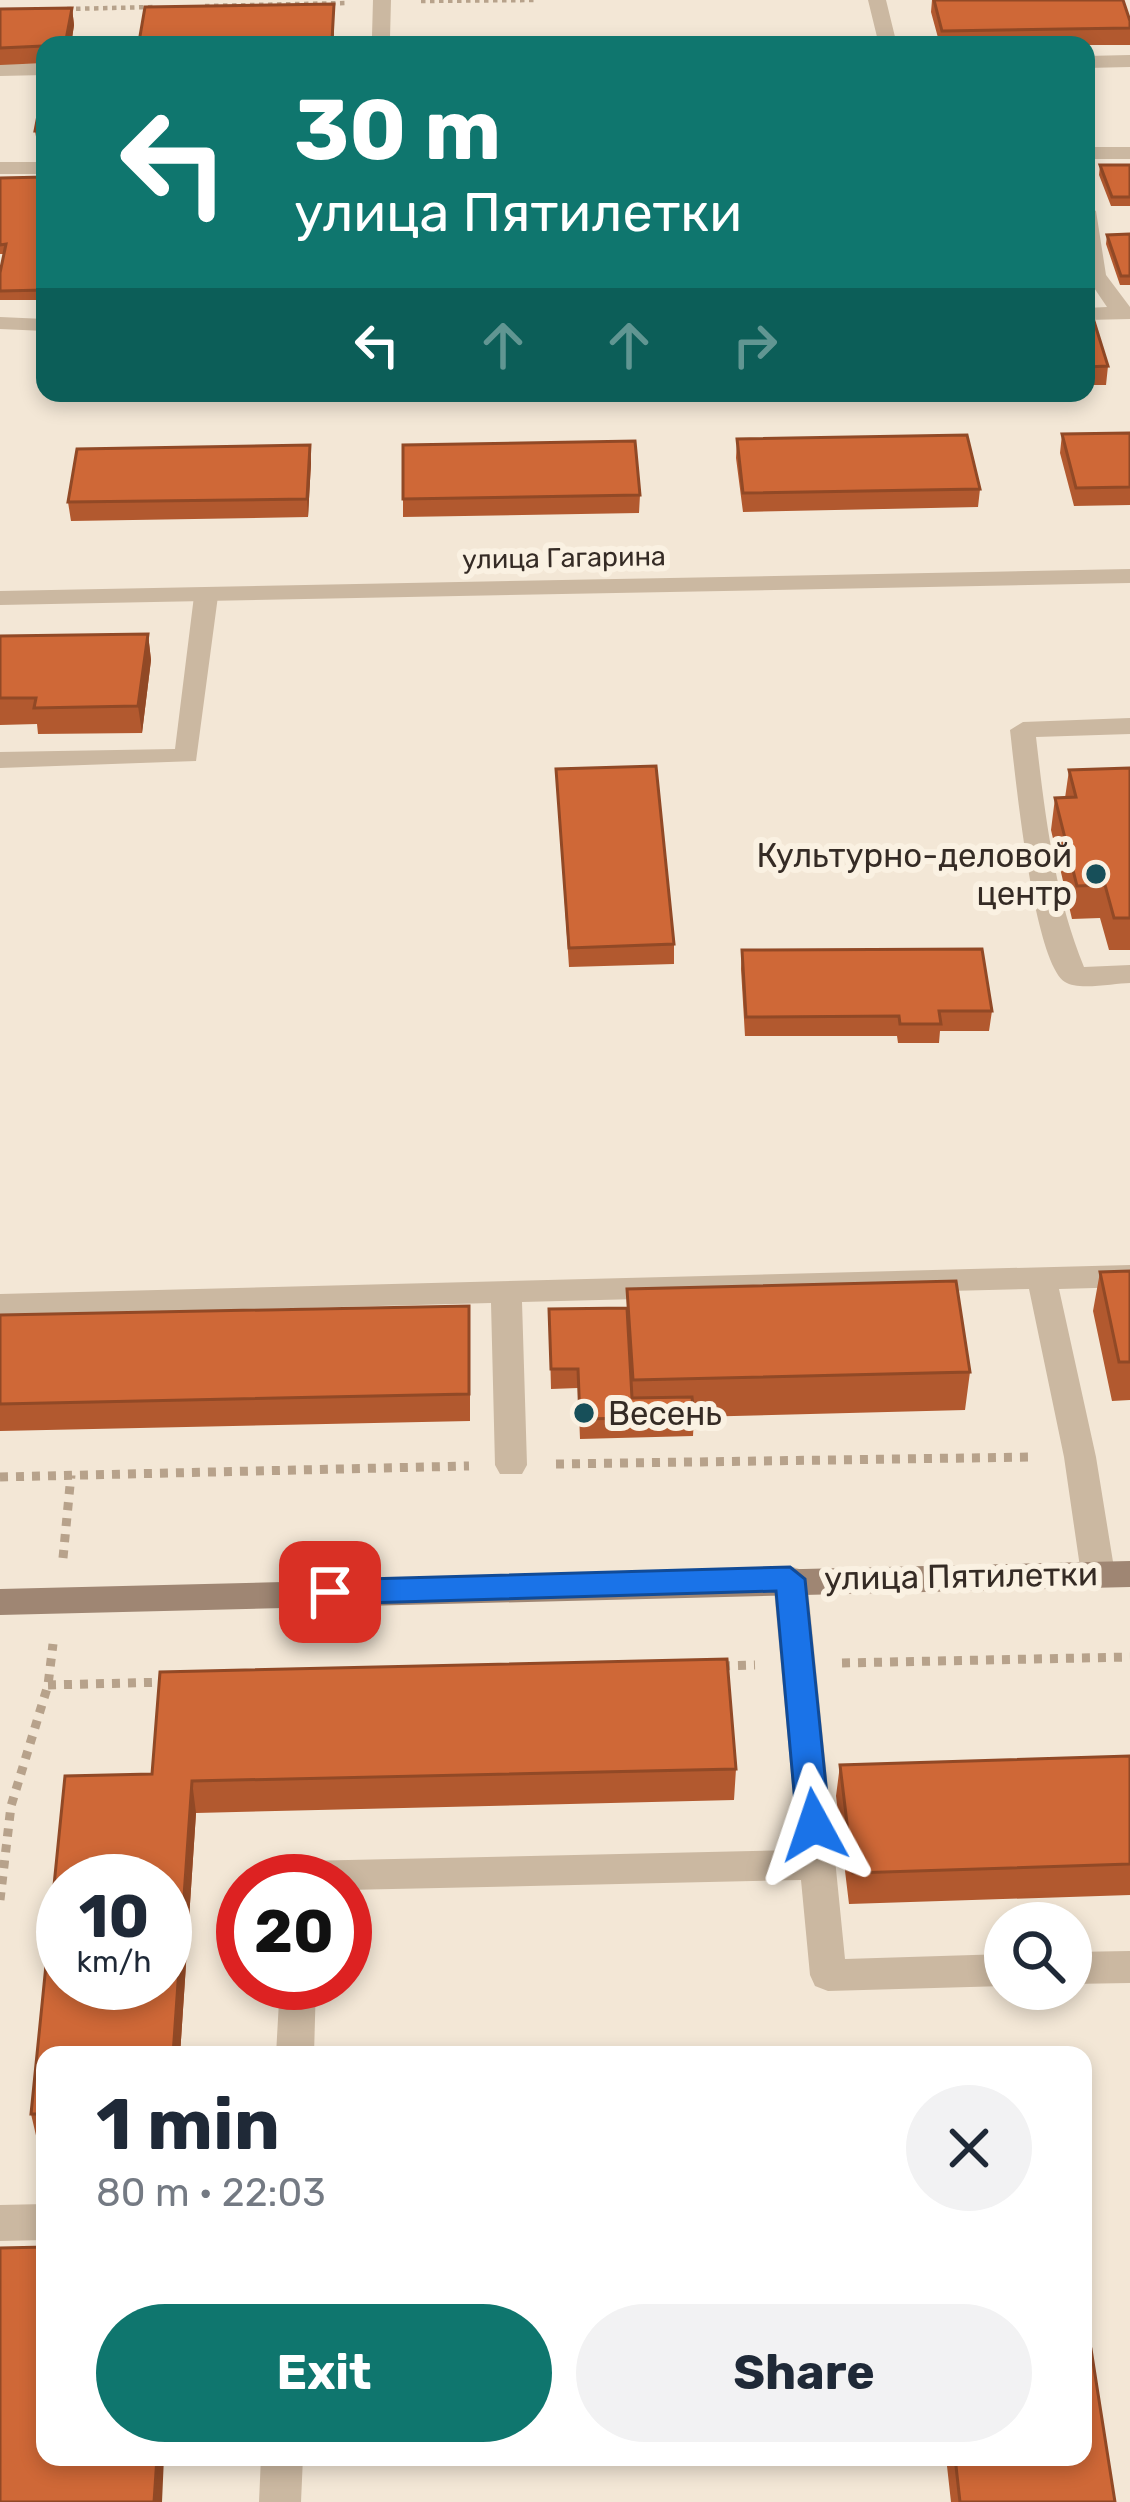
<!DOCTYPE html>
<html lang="en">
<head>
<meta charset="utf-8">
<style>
	body { margin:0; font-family:Rubik,sans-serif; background:#f2f2f3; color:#1f2937; height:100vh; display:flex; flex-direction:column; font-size:45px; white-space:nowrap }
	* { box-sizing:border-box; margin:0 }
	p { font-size:39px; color:#747a83 }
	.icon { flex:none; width:66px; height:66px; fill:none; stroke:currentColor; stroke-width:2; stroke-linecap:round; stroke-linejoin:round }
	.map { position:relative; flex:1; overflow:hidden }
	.sheet { position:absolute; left:36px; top:2046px; width:1056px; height:420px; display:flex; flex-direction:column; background:#fff; border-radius:24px; box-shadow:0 6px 18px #0003 }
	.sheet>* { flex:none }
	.hud { position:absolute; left:36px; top:36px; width:1059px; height:366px; border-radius:24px; box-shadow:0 6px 18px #0003; background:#0f766e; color:#fff; overflow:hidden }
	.controls { position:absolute; left:984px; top:1902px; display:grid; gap:24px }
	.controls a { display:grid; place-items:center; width:108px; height:108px; border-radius:50%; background:#fff; box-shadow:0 6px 18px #0003; font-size:60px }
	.speed { position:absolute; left:36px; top:1854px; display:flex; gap:24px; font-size:60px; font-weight:700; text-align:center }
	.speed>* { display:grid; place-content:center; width:156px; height:156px; border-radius:50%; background:#fff; box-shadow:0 6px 18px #0003; line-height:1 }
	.speed small { font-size:30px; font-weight:400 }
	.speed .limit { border:18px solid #d22; background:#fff; color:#111 }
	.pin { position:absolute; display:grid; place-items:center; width:102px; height:102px; color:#fff; margin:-51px; border-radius:24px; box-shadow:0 6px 18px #0006 }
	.me { position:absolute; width:132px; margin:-66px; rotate:355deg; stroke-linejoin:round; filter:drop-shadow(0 0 9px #0008) }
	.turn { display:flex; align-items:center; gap:42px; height:252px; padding:0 60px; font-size:54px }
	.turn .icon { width:156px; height:156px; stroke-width:2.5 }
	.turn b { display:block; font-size:84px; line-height:102px }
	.lanes { display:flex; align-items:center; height:114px; padding:0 60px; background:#0003; justify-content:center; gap:60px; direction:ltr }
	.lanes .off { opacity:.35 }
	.round { display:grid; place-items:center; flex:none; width:126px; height:126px; border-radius:63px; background:#f2f2f3 }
	.head { display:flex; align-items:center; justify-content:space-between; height:204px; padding:0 60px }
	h1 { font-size:72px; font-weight:700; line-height:90px }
	.action { display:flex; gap:24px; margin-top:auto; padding:24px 60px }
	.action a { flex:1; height:138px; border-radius:72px; background:#0f766e; color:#fff; font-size:48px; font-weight:700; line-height:138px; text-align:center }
	.action a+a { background:#f2f2f3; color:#1f2937 }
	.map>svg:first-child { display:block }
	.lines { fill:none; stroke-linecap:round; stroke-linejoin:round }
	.path-far1 { stroke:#b7a28b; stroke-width:4.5; stroke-dasharray:4.5 4.5; stroke-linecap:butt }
	.path { stroke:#b7a28b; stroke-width:9; stroke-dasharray:8 8; stroke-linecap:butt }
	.service { fill:#cbb8a1; fill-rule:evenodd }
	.minor { fill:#cbb8a1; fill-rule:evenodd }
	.secondary { fill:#9f8673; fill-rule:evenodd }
	.wall { fill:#b2592f }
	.shaded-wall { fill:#914926 }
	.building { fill:#cf6837; stroke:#914926; stroke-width:3; fill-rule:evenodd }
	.route { fill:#1a73e8; stroke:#114b97; stroke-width:3 }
	.poi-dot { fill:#174f59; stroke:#faf1e2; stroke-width:4.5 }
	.labels { text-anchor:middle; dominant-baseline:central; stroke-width:12; stroke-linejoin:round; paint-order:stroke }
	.far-street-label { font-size:27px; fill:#352b25; stroke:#faf1e2 }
	.poi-label { font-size:33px; fill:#352b25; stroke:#faf1e2; text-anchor:end }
	.street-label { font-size:33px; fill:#352b25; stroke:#faf1e2 }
</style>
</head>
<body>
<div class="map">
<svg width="1130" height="2502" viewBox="0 0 1130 2502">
	<rect width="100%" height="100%" fill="#f3e7d6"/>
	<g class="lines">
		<!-- path-far1 -->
		<path class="path-far1" d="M421 1 535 0
			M205 6 346 3
			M67 9 154 7"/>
		<!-- path -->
		<path class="path" d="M556 1464 1033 1457
			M0 1477 469 1466
			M63 1558 71 1475
			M842 1663 1130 1657
			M722 1666 755 1665
			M48 1685 167 1682
			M0 1900 11 1806 48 1685 53 1644"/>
		<!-- service -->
		<path class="service" d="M373 0H391L390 38 383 45H361L372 36Z
			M868 0H886L897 45H879Z
			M1130 55V67L1086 68V56Z
			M45 63V75L0 76V64Z
			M1086 147H1130V159H1086Z
			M0 162H45V174H0Z
			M1086 205 1096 211 1106 275 1130 307V319L1086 320V308L1107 307 1086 276Z
			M0 317 45 319V331L0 329Z
			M206 589 218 596 196 761 0 768V752L175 749 194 596Z
			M1130 718V734L1036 737C1045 815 1054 893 1084 967L1130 965V983C1115 983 1078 991 1065 982 1033 961 1015 772 1010 730L1023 722Z
			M1130 1265V1287L1059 1289 1096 1457 1115 1574 1110 1583 1098 1587 1086 1583 1081 1574 1064 1457 1029 1289 522 1302 527 1465 522 1474H500L495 1465 491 1303 0 1316V1294Z
			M790 1566 802 1570 807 1579 845 1959 1005 1954V1986L828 1991 815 1986 810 1975 801 1880 345 1890V1881H283L289 1865 302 1861 798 1850 773 1579 778 1570Z
			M1130 1951V1983L1071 1984V1952Z
			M280 1983H316L314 2055H276Z
			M45 2204V2240L0 2241V2205Z
			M261 2457H303L301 2502H259Z"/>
		<!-- minor -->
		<path class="minor" d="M1130 569V583L0 605V591Z"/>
		<!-- secondary -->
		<path class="secondary" d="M1130 1561V1587L0 1615V1589Z"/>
	</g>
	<!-- wall -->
	<path class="wall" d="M932 0H1123L1130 21V45H940L931 12Z
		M334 4V45H140L139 42Z
		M72 8 74 25 71 45H45V63L0 65V9Z
		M45 89V148H38L35 131Z
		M1100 165H1130V206H1111L1099 175Z
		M45 177V300H0V273L4 254H0V178Z
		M1130 234V285H1120L1106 244 1107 235Z
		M1086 318 1108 366 1106 385H1086Z
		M233 393H459V395L234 398Z
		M1130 433V505L1074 506 1060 453 1062 434Z
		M737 439 980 489 978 507 743 512 736 458Z
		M310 445 311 463 308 517 71 521 68 502Z
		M640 495 639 513 403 517V499Z
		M148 634 151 660 142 733 38 734 37 724 0 725V636Z
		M1130 768V950H1109L1100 918 1072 919 1051 830 1055 798H1065L1069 770Z
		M556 769 674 944V964L569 967Z
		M742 950 992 1011 989 1031H940L939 1043H898L897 1036H745L741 969Z
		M1130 1271V1400L1112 1401 1093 1311 1100 1272Z
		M627 1289 970 1372 965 1410 694 1417 693 1436 580 1439 578 1388 551 1389 549 1309 627 1308Z
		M0 1315 470 1333V1421L0 1431Z
		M1130 1756V1895L849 1904 836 1796 840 1765Z
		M736 1769 734 1800 196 1813 180 2055H45V2144H38L31 2114 65 1776Z
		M946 2457H1083L1115 2502H951Z"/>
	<!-- shaded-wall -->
	<path class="shaded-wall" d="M72 8 74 25 71 45H65Z
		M310 445 311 463 308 517 307 499Z
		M148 634 151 660 142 733 138 706Z
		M192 1781 196 1813 180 2055H173Z
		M157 2457H164L162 2502H154Z"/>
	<!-- building -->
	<path class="building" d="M934 0H1123L1130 21V28L942 31Z
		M334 4 332 40 139 42 145 7Z
		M72 8 65 45 0 48V9Z
		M43 89H45V131H35Z
		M1100 165H1130V197H1112Z
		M45 177V290L0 291V273L6 244 0 245V178Z
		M1130 234V276H1121L1107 235Z
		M1086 318H1093L1108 366 1086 367Z
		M1130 433V487L1076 488 1062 434Z
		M967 435 980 489 743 493 737 439Z
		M635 441 640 495 403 499V445Z
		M310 445 307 499 68 502 77 449Z
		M148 634 138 706 34 708 36 698H0V636Z
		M656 766 674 944 569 948 556 769Z
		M1130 768V918H1114L1105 885 1077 886 1055 798 1076 797 1069 770Z
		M982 949 992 1011H939L941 1024H900L899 1016 746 1017 742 950Z
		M1130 1271V1362H1119L1100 1272Z
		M956 1281 970 1372 633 1380 627 1289Z
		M469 1306V1394L0 1404V1315Z
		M627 1308 632 1398 692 1397 694 1417 580 1419 578 1369H551L549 1309Z
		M727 1659 736 1769 192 1781 173 2055H45V2114H31L65 1776 152 1774 160 1672ZM63 1881H165V1983H63Z
		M1130 1756V1864L853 1873 840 1765Z
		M45 2247V2457H157L154 2502H0V2248Z
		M1083 2349H1091L1115 2502H960L955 2457H1083Z"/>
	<!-- route -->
	<path class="route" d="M790 1567 805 1579 830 1825 825 1835H802L797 1825 776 1591 330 1604 315 1592 330 1580Z"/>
	<!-- markers -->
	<g class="poi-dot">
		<circle cx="1096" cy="874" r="12"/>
		<circle cx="584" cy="1413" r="12"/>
	</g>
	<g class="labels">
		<!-- far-street labels -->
		<g class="far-street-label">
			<text transform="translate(564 558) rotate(-1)">улица Гагарина</text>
		</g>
		<!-- poi labels -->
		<g class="poi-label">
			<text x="1072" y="855">Культурно-деловой<tspan x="1072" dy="38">центр</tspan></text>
			<text x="608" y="1413" text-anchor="start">Весень</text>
		</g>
		<!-- street labels -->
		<g class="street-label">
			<text transform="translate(961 1576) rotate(-1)">улица Пятилетки</text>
		</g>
	</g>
</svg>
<div class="controls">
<a><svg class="icon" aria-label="search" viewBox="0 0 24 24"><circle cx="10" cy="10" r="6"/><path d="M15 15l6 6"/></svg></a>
</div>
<div class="speed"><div>10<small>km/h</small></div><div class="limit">20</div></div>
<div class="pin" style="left:330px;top:1592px;background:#d93025"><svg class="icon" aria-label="arrive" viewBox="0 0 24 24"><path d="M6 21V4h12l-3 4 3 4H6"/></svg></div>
<svg class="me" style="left:814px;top:1825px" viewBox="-20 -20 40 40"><path d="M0-17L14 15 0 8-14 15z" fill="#1a73e8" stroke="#fff" stroke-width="4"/></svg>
<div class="hud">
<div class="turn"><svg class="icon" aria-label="left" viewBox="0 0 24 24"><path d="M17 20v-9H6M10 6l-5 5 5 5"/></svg><div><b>30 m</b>улица Пятилетки</div></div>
<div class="lanes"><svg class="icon" aria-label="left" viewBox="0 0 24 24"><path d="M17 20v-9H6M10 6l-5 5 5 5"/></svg><svg class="icon off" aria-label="ahead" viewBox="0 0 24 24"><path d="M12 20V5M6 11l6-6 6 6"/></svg><svg class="icon off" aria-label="ahead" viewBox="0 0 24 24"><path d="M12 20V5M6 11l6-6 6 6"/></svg><svg class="icon off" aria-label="right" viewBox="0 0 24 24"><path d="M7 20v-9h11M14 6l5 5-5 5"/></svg></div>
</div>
<section class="sheet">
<div class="head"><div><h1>1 min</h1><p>80 m · 22:03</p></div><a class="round"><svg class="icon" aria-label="close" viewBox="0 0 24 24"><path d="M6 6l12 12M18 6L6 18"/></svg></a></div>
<div class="action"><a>Exit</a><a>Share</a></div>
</section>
</div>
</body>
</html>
